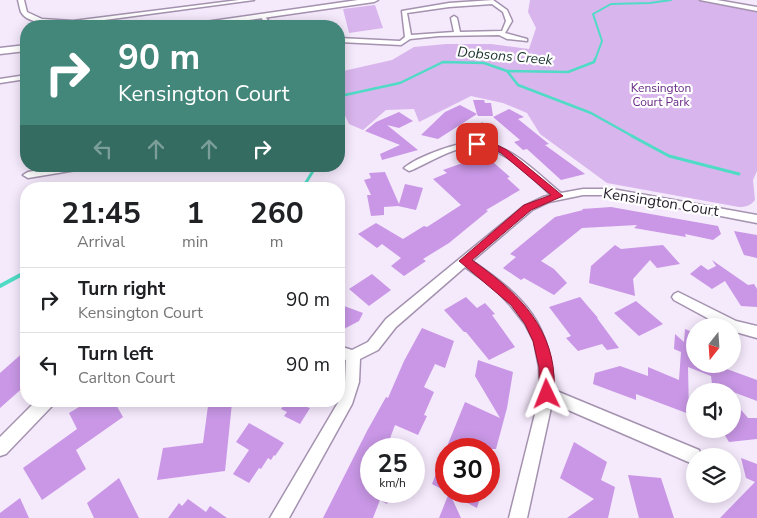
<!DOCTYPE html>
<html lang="en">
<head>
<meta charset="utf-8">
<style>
	body { margin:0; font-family:"Nunito Sans",sans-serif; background:#f2f2f2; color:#202124; height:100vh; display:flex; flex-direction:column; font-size:19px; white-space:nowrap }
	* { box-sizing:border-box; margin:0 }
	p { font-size:16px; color:#757577 }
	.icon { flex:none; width:28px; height:28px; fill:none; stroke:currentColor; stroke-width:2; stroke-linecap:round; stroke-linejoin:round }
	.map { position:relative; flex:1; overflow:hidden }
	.panel { position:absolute; left:20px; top:182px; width:325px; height:225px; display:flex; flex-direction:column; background:#fff; border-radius:20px; box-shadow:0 2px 12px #0003 }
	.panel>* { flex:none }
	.top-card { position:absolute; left:20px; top:20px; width:325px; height:152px; border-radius:20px; box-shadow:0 2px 12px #0003; background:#43877b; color:#fff; overflow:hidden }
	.needle { width:32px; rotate:197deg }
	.tools { position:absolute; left:686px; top:318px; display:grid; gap:10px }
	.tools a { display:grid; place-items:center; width:55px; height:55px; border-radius:50%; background:#fff; box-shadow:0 2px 12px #0003; font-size:25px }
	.speed { position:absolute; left:360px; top:438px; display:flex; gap:10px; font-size:25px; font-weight:700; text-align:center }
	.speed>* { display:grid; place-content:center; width:65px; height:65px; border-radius:50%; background:#fff; box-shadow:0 2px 12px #0003; line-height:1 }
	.speed small { font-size:12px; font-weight:400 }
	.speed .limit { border:8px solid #d22; background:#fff; color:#111 }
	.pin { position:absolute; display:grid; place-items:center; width:42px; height:42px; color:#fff; margin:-21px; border-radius:10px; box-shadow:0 2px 8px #0006 }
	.me { position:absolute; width:55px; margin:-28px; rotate:358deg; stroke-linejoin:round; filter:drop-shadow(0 0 4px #0008) }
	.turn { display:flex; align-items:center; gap:18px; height:105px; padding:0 15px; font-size:22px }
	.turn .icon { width:65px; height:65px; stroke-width:2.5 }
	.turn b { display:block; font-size:35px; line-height:42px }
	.lanes { display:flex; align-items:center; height:48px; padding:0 15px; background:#0003; justify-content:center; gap:25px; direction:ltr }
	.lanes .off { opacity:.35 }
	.eta { display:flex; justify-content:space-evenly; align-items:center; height:85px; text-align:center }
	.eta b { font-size:30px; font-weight:700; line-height:35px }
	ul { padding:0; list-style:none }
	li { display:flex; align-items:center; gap:15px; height:65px; padding:0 15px; border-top:1px solid #e0e0e0 }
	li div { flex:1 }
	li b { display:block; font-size:19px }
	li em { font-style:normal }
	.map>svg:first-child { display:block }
	.green { fill:#d8b5ec }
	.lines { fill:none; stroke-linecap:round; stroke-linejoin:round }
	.stream-far3 { stroke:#4fdbc5; stroke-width:2 }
	.stream-far2 { stroke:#4fdbc5; stroke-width:2.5 }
	.stream-far1 { stroke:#4fdbc5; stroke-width:3 }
	.stream { stroke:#4fdbc5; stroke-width:4 }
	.building { fill:#c997e6 }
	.street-casing { stroke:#a492af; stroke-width:3 }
	.secondary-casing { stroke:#a492af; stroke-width:3 }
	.street { fill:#fff; fill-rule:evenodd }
	.secondary { fill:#fff; fill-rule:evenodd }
	.route { fill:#e11d48; stroke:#92132f }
	.labels { text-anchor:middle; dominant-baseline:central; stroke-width:4.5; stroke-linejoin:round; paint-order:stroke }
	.far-park-label { font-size:12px; fill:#692a87; stroke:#fff }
	.far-water-label { font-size:14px; font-style:italic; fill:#1d3430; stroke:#fff }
	.street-label { font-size:15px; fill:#241d29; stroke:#fff }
</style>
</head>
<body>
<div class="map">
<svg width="757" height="518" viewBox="0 0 757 518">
	<rect width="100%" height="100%" fill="#f5e9fc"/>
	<!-- green -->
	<path class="green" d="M530 0H698L757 10V171L753 180 755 200C750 206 746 207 739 207L607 183 540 134 527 113 503 103 471 96 419 122 414 109 386 110 363 130 349 124 341 107 339 72 392 60 414 47 446 44H491L529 49 536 28 528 12Z
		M375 5 383 28 349 33 343 9Z"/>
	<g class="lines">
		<!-- stream-far3 -->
		<path class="stream-far3" d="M595 60 602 41 593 14 611 4 650 3 671 0"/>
		<!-- stream-far2 -->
		<path class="stream-far2" d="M507 71 518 85 591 113 634 137
			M345 95 400 83 443 62 484 63 507 71 568 72 594 62 595 59"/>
		<!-- stream-far1 -->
		<path class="stream-far1" d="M632 136 669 156 739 174
			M302 189 313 171V166"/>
		<!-- stream -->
		<path class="stream" d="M0 286 26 272"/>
	</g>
	<!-- building -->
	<path class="building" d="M473 100H484L485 103H491L493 116H478L477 114 438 139 421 135 445 112 460 105 477 114Z
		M509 109 524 117 518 119 549 144 545 145 585 174 561 180 527 149 523 150 514 142 520 140 493 117Z
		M399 112 413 121 399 128 387 125 418 150 382 160 380 154 400 145 365 131 376 122Z
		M485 155 510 177 507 178 520 190 486 210 488 211 449 243 423 259 426 261 404 276 391 266 401 258 382 244 377 248 358 234 376 223 403 239 424 226 427 227 461 205 433 179 447 173 443 170Z
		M385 172 399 204 405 184 423 188 416 210 398 206 384 207V215L371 216 367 195H371L364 180 371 178 369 173Z
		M611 207 718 226 721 234 713 240 685 234 686 237 634 228 637 225 582 228 541 261 554 269 567 283 554 295 524 278 521 280 503 268 516 257 510 254 555 217 583 210 582 209Z
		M734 231 757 235V258L744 255Z
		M615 245 621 249 663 245 680 264 657 268 650 260 633 279 635 296 589 283 591 266Z
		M712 260 748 285 754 284 757 289V307L741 306 725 281 712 289 690 274 701 265 708 270 716 266Z
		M372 274 391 290 369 306 349 289Z
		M466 297 477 308 485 303 495 314 492 315 515 347 489 360 466 332H464L444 310Z
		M580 297 598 318H597L619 348 607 350 602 344 578 351 566 338 571 336 549 307Z
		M636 301 663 324 639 336 614 313Z
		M339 304 363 313 359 321 344 329 339 327Z
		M422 328 454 341 445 368 435 364 424 387 434 392 424 415 427 416 418 435 395 425 386 449H371V491H393L387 504 380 500 373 518H323L367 431 386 397 388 398 404 361Z
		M685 329 695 333V364H713L757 380V401L712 384 711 376 688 367 689 414 636 394V400L593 384 595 373 620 366 648 376V367L679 380 681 352 674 349 675 334 684 342Z
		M26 350V385L0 408V373Z
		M478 360 513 372 507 408 496 449H446L465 402 500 418 475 376Z
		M732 399 748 418H757V439L729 442 721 429H732Z
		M89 401H114L123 417 76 450 86 469 42 500 23 468 77 429 69 413Z
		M287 401H311L307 407 310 408 300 424 284 416 287 412 281 409Z
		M232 403 225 471 157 480 163 448 203 443 208 406Z
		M249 423 284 443 275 456 274 455 271 460 268 458 261 469 259 468 249 483 233 474 249 450 236 442Z
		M574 442 607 462 601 480 615 487 608 518H567L594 499 560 478Z
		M446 449V491H482L477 508 450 494 461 518H439L449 493 432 484Z
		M741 458 757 464V518H720L755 482 746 478Z
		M628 475 661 478 674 518H639Z
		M119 478 139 518H94L87 503Z
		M20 498 29 518H0V513Z
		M188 499 206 512 210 506 227 518H168L179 503 182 506Z"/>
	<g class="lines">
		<!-- street casing -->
		<g class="street-casing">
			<path id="street" d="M18 0H24L27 12 42 19 73 21 239 0H254L67 25C55 25 27 24 21 12 20 9 19 4 18 0Z
				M493 0 507 10 512 21 505 33 527 39V41L507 39 499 35 439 36 410 39 401 45 339 42V38L400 41 405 37 402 11 449 3ZM492 4 503 12 506 21 502 31 460 32 457 18 454 16 451 18 454 32 411 35 407 13 449 7Z
				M260 15H264L272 26H266Z
				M26 75V79L0 83V79Z
				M482 124 489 126 488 143C517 151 538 174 561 193L583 189H612L757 215V223L612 195H583L549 202 532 210 472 261C525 297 551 323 554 390L699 450 701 456H695V463L693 464 552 403 527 518H509L540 394 539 367 534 341 525 324 511 306 493 287 465 267 396 327 378 350 360 359 359 382 352 404 289 518H270L339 401 345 382 346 360 339 358V346L352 350 368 342 386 319 524 206 543 197 551 195C529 176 502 143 470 147 450 149 430 162 412 170L409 171 404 168C418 156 461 141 480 141Z
				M64 166H86L82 169 28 178 23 175 28 172Z
				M678 292 736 321 757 326V338L732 331V326H722L674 300 672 297 674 294Z
				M36 401H54L52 406 6 454 0 456V437Z"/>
		</g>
		<!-- secondary casing -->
		<g class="secondary-casing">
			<path id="secondary" d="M358 0H378L374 2 207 26H187L191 24Z
				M700 0H717L757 7V11Z
				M26 45V51L0 54V48Z"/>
		</g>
		<!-- street -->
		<use href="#street" class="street"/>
		<!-- secondary -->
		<use href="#secondary" class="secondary"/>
	</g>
	<!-- route -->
	<path class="route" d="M477 141 495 144 507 150 563 196 531 210 472 260C513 289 551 323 554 376 554 384 556 392 552 399L547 401 542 399 540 394 539 367 533 341 525 324 511 305 459 261 524 205 551 195 501 153 489 148 474 145V142Z"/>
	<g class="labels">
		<!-- far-park labels -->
		<g class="far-park-label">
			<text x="661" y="88">Kensington<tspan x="661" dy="14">Court Park</tspan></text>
		</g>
		<!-- far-water labels -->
		<g class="far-water-label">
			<text transform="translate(505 56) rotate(5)">Dobsons Creek</text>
		</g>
		<!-- street labels -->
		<g class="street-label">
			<text transform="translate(661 202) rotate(9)">Kensington Court</text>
		</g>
	</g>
</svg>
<div class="tools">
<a><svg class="needle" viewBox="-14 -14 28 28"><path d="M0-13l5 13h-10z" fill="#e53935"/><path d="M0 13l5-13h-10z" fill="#757577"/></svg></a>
<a><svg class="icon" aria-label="sound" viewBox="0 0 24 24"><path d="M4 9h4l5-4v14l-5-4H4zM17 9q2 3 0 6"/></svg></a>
<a><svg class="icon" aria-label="layers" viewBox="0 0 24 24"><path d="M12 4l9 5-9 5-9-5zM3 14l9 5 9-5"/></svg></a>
</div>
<div class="speed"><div>25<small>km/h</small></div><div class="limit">30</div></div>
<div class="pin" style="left:477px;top:144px;background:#d93025"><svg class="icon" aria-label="arrive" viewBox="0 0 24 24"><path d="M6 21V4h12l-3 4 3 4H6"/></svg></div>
<svg class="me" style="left:547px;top:394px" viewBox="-20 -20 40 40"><path d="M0-17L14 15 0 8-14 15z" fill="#e11d48" stroke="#fff" stroke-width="4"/></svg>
<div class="top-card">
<div class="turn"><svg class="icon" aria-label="right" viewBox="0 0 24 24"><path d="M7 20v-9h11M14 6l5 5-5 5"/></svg><div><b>90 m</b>Kensington Court</div></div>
<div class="lanes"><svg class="icon off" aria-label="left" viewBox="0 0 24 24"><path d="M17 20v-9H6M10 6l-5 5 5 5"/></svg><svg class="icon off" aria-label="ahead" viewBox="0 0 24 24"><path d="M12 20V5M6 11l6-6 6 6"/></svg><svg class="icon off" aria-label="ahead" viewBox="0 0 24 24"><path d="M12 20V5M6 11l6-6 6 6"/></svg><svg class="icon" aria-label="right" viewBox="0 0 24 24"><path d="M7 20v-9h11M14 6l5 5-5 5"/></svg></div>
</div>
<section class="panel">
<div class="eta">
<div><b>21:45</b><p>Arrival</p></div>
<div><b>1</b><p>min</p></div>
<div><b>260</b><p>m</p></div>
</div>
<ul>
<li><svg class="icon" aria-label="right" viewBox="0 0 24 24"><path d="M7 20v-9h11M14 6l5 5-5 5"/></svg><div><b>Turn right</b><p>Kensington Court</p></div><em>90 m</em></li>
<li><svg class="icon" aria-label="left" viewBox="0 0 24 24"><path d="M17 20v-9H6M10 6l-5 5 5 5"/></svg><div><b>Turn left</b><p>Carlton Court</p></div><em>90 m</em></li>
</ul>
</section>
</div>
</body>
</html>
